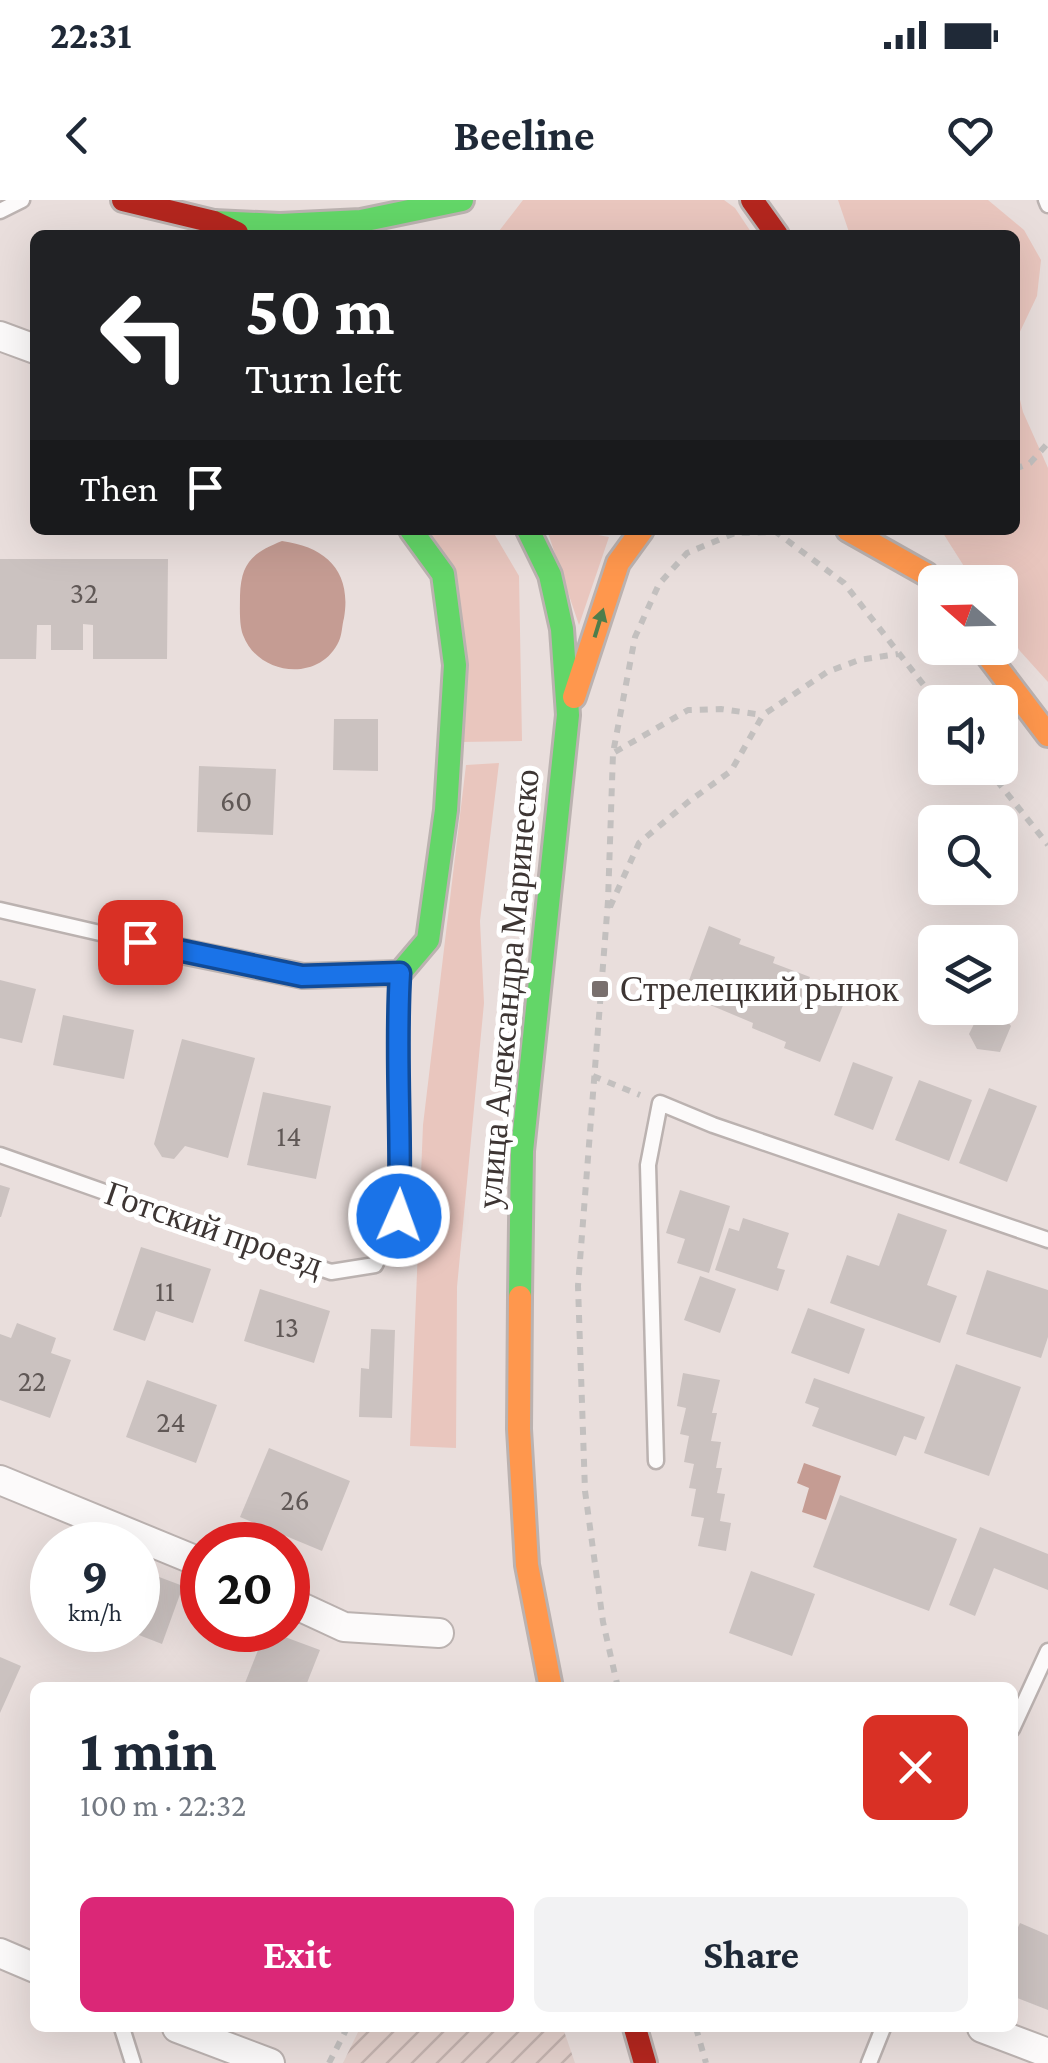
<!DOCTYPE html>
<html lang="en">
<head>
<meta charset="utf-8">
<style>
	body { margin:0; font-family:"Crimson Pro",serif; background:#f2f2f3; color:#1f2937; height:100vh; display:flex; flex-direction:column; font-size:38px; white-space:nowrap }
	* { box-sizing:border-box; margin:0 }
	p { font-size:32px; color:#747a83 }
	.icon { flex:none; width:55px; height:55px; fill:none; stroke:currentColor; stroke-width:2; stroke-linecap:round; stroke-linejoin:round }
	.map { position:relative; flex:1; overflow:hidden }
	.sheet { position:absolute; left:30px; top:1482px; width:988px; height:350px; display:flex; flex-direction:column; background:#fff; border-radius:15px; box-shadow:0 10px 40px #0002 }
	.sheet>* { flex:none }
	.hud { position:absolute; left:30px; top:30px; width:990px; height:305px; border-radius:15px; box-shadow:0 10px 40px #0002; background:#202124; color:#fff; overflow:hidden }
	.needle { width:65px; rotate:290deg }
	.controls { position:absolute; left:918px; top:365px; display:grid; gap:20px }
	.controls a { display:grid; place-items:center; width:100px; height:100px; border-radius:15px; background:#fff; box-shadow:0 10px 40px #0002; font-size:50px }
	.speed { position:absolute; left:30px; top:1322px; display:flex; gap:20px; font-size:50px; font-weight:700; text-align:center }
	.speed>* { display:grid; place-content:center; width:130px; height:130px; border-radius:50%; background:#fff; box-shadow:0 10px 40px #0002; line-height:1 }
	.speed small { font-size:25px; font-weight:400 }
	.speed .limit { border:15px solid #d22; background:#fff; color:#111 }
	.pin { position:absolute; display:grid; place-items:center; width:85px; height:85px; color:#fff; margin:-42px; border-radius:20px; box-shadow:0 5px 15px #0006 }
	.me { position:absolute; width:110px; margin:-55px; rotate:2deg; stroke-linejoin:round; filter:drop-shadow(0 0 8px #0008) }
	.turn { display:flex; align-items:center; gap:35px; height:210px; padding:0 50px; font-size:45px }
	.turn .icon { width:130px; height:130px; stroke-width:2.5 }
	.turn b { display:block; font-size:70px; line-height:85px }
	.then { display:flex; align-items:center; height:95px; padding:0 50px; background:#0003; gap:20px; font-size:38px }
	.round { display:grid; place-items:center; flex:none; width:105px; height:105px; border-radius:15px; background:#f2f2f3 }
	.summary { display:flex; align-items:center; justify-content:space-between; height:170px; padding:0 50px }
	h1 { font-size:60px; font-weight:700; line-height:75px }
	.action { display:flex; gap:20px; margin-top:auto; padding:20px 50px }
	.action a { flex:1; height:115px; border-radius:15px; background:#db2777; color:#fff; font-size:40px; font-weight:700; line-height:115px; text-align:center }
	.action a+a { background:#f2f2f3; color:#1f2937 }
	.status { display:flex; justify-content:space-between; align-items:center; height:70px; padding:0 50px; background:#fff; direction:ltr }
	.status svg { height:28px; fill:currentColor }
	header { display:flex; justify-content:space-between; align-items:center; height:130px; padding:0 50px; background:#fff; font-size:45px; font-weight:700 }
	.map>svg:first-child { display:block }
	.industrial { fill:url(#industrial-furrows) }
	.grass { fill:#e9c6be }
	.water { fill:#c59c93 }
	.building { fill:#cbc2c0 }
	.lines { fill:none; stroke-linecap:round; stroke-linejoin:round }
	.lane-casing { stroke:#bbb2b0; stroke-width:19 }
	.street-casing { stroke:#bbb2b0; stroke-width:32 }
	.fast-casing { stroke:#bbb2b0; stroke-width:28 }
	.slow-casing { stroke:#bbb2b0; stroke-width:28 }
	.jam-casing { stroke:#bbb2b0; stroke-width:28 }
	.path { stroke:#c3c0bf; stroke-width:6; stroke-dasharray:8 8; stroke-linecap:butt }
	.lane { stroke:#fcfafa; stroke-width:14 }
	.street { stroke:#fcfafa; stroke-width:28 }
	.fast { stroke:#63d668; stroke-width:22 }
	.slow { stroke:#ff974d; stroke-width:22 }
	.jam { stroke:#b3261e; stroke-width:22 }
	.oneway { fill:#4e7d4b }
	.route-casing { stroke:#114b97; stroke-width:25 }
	.route { stroke:#1a73e8; stroke-width:18 }
	.poi-dot { fill:#79706e; stroke:#fff; stroke-width:4 }
	.labels { text-anchor:middle; dominant-baseline:central; stroke-width:10; stroke-linejoin:round; paint-order:stroke }
	.number-label { font-size:30px; fill:#605856 }
	.street-label { font-size:35px; fill:#3d3533; stroke:#fff }
	.poi-label { font-size:35px; fill:#3d3533; stroke:#fff; text-anchor:start }
</style>
</head>
<body>
<div class="status"><b>22:31</b><svg viewBox="0 0 49 12"><path d="M0 12V9h3v3zM5 12V6h3v6zM10 12V3h3v9zM15 12V0h3v12zM26 1h20v11H26zM47 4h2v5h-2z"/></svg></div>
<header><svg class="icon" aria-label="back" viewBox="0 0 24 24"><path d="M15 5l-7 7 7 7"/></svg>Beeline<svg class="icon" aria-label="heart" viewBox="0 0 24 24"><path d="M12 20l-8-8c-3-5 5-10 8-4 3-6 11-1 8 4z"/></svg></header>
<div class="map">
<svg width="1048" height="1863" viewBox="0 0 1048 1863">
	<defs>
		<pattern id="industrial-furrows" width="10" height="10" patternUnits="userSpaceOnUse" patternTransform="scale(2.5)"><rect width="10" height="10" fill="#e3d0cb"/><path d="M-1 1l2-2M0 10L10 0M9 11l2-2" fill="none" stroke="#c4b3af"/></pattern>
	</defs>
	<rect width="100%" height="100%" fill="#e9dedc"/>
	<!-- industrial -->
	<path class="industrial" d="M360 1828H563L575 1863H343Z"/>
	<!-- grass -->
	<path class="grass" d="M523 0H724L735 8 753 35H496Z
		M838 0H988L1024 30 1041 60 1037 96 1015 142V35H850Z
		M1015 179 1023 212 1048 268V482L1020 451 1000 421V382H974L941 330H1015Z
		M425 330H492L519 376 522 541 461 542Z
		M547 330H571L609 337 579 425Z
		M499 563 480 721 484 803 457 1087 456 1248 410 1246 423 925 466 565Z"/>
	<!-- water -->
	<path class="water" d="M282 341C326 347 352 371 344 418 342 425 342 435 339 441 320 483 258 476 243 435 239 424 240 408 240 396 241 363 252 353 282 341Z
		M804 1263 841 1276 826 1320 802 1312 809 1288 797 1283Z"/>
	<!-- building -->
	<path class="building" d="M0 359H168L167 459H93V425L83 424V450H51V425H37L36 459H0Z
		M334 519H378V571L333 570Z
		M199 566 276 569 273 635 197 632Z
		M709 726 741 739 739 744 775 757 773 763 810 777 807 784 846 798 820 862 784 848 786 842 752 828 753 823 684 794Z
		M0 780 36 789 22 843 0 838Z
		M979 814 1005 818 1011 826 1000 852 977 849 969 834Z
		M63 815 134 830 124 879 53 865Z
		M182 839 255 858 228 958 185 946 174 959 162 957 154 944Z
		M853 862 893 877 873 930 834 915Z
		M919 880 972 900 949 961 895 940Z
		M989 888 1037 906 1007 982 959 963Z
		M263 892 331 906 316 979 247 965Z
		M0 985 10 988 1 1017H0Z
		M680 990 730 1006 709 1073 677 1063 685 1039 666 1033Z
		M898 1013 947 1030 927 1085 957 1096 940 1143 830 1103 847 1055 879 1066Z
		M743 1018 789 1033 777 1068 785 1070 778 1091 715 1070 729 1028 739 1031Z
		M141 1047 211 1069 193 1123 156 1111 145 1141 113 1130Z
		M987 1070 1048 1090V1137L1041 1158 966 1134Z
		M700 1076 736 1089 720 1133 684 1120Z
		M260 1089 330 1111 314 1163 244 1141Z
		M808 1108 865 1129 849 1174 791 1153Z
		M17 1123 56 1138 51 1153 71 1160 50 1218 0 1200V1134L11 1138Z
		M371 1129 395 1130 392 1218 359 1217 361 1168 369 1169Z
		M956 1164 1021 1187 989 1276 924 1253Z
		M683 1173 720 1180 712 1213H717L711 1241 721 1242 716 1268H722L717 1293 725 1294 720 1321 731 1323 726 1351 698 1346 704 1318 691 1316 696 1289 689 1288 694 1264 684 1262 689 1236 680 1234 686 1208 677 1206Z
		M814 1178 925 1217 916 1240 904 1236 896 1256 812 1226 819 1208 805 1203Z
		M147 1180 217 1205 196 1263 126 1237Z
		M269 1248 350 1281 322 1351 240 1317Z
		M840 1295 957 1339 929 1411 813 1367Z
		M980 1327 1048 1354V1390L994 1368 975 1416 949 1405Z
		M138 1369 183 1386 162 1444 126 1430H138Z
		M751 1371 815 1394 792 1456 729 1433Z
		M266 1430 320 1450 305 1488H243Z
		M0 1457 21 1466 0 1513Z
		M1020 1723 1048 1735V1810L1012 1796V1740Z"/>
	<g class="lines">
		<!-- lane casing -->
		<g class="lane-casing">
			<path id="lane" d="M1046 0 1048 5
				M0 11 22 0
				M0 710 174 750
				M0 955 331 1072 375 1065 399 1016 402 941 396 839 400 774
				M656 1261 648 965 660 903 713 925 1048 1040
				M1012 1529 1048 1451
				M122 1828 133 1863
				M869 1863 883 1828"/>
		</g>
		<!-- street casing -->
		<g class="street-casing">
			<path id="street" d="M0 136 35 149
				M0 1280 202 1363
				M288 1401 344 1427 439 1433
				M0 1753 35 1768
				M177 1828 270 1863
				M982 1828 1048 1853"/>
		</g>
		<!-- fast casing -->
		<g class="fast-casing">
			<path id="fast" d="M214 22 280 25 361 21 462 0
				M175 750 303 776 400 773 428 740 446 610 455 465 443 374 411 330
				M520 1097 522 951 568 515 562 429 550 375 528 330"/>
		</g>
		<!-- slow casing -->
		<g class="slow-casing">
			<path id="slow" d="M848 330 926 374
				M982 448 1048 535
				M574 497 618 363 642 330
				M520 1097 519 1229 527 1365 551 1488"/>
		</g>
		<!-- jam casing -->
		<g class="jam-casing">
			<path id="jam" d="M123 0 214 22 237 33
				M752 0 777 35
				M635 1828 645 1863"/>
		</g>
		<!-- path -->
		<path class="path" d="M1015 269 1030 263 1048 243
			M615 552 688 510 721 509 763 515
			M987 568 1048 645
			M610 707 639 643 688 602 731 571 763 515 827 472 859 460 898 454
			M593 876 640 895
			M618 1488 603 1422 585 1291 578 1086 608 701 613 553 635 437 659 384 687 353 735 333 776 332 844 383 937 502
			M696 1828 706 1863
			M329 1863 347 1828"/>
		<!-- lane -->
		<use href="#lane" class="lane"/>
		<!-- street -->
		<use href="#street" class="street"/>
		<!-- fast -->
		<use href="#fast" class="fast"/>
		<!-- slow -->
		<use href="#slow" class="slow"/>
		<!-- jam -->
		<use href="#jam" class="jam"/>
	</g>
	<!-- one-way arrows -->
	<defs><path id="oneway-solid" d="M-6-.8H1V-3.2L6.5 0L1 3.2V.8H-6Z" transform="scale(2.5)"/></defs>
	<use class="oneway" href="#oneway-solid" transform="translate(599 423) rotate(-73)"/>
	<g class="lines">
		<!-- route casing -->
		<g class="route-casing">
			<path id="route" d="M140 742 302 776 400 773C395 854 402 935 399 1016"/>
		</g>
		<!-- route -->
		<use href="#route" class="route"/>
	</g>
	<!-- markers -->
	<rect class="poi-dot" x="590" y="779" width="20" height="20" rx="5"/>
	<g class="labels">
		<!-- number labels -->
		<g class="number-label">
			<text x="84" y="392">32</text>
			<text x="236" y="600">60</text>
			<text x="289" y="935">14</text>
			<text x="165" y="1090">11</text>
			<text x="287" y="1126">13</text>
			<text x="32" y="1180">22</text>
			<text x="171" y="1221">24</text>
			<text x="295" y="1299">26</text>
		</g>
		<!-- street labels -->
		<g class="street-label">
			<text transform="translate(508 789) rotate(-85)">улица Александра Маринеско</text>
			<text transform="translate(214 1029) rotate(19)">Готский проезд</text>
		</g>
		<!-- poi labels -->
		<g class="poi-label">
			<text x="620" y="789">Стрелецкий рынок</text>
		</g>
	</g>
</svg>
<div class="controls">
<a><svg class="needle" viewBox="-14 -14 28 28"><path d="M0-13l5 13h-10z" fill="#e53935"/><path d="M0 13l5-13h-10z" fill="#747a83"/></svg></a>
<a><svg class="icon" aria-label="sound" viewBox="0 0 24 24"><path d="M4 9h4l5-4v14l-5-4H4zM17 9q2 3 0 6"/></svg></a>
<a><svg class="icon" aria-label="search" viewBox="0 0 24 24"><circle cx="10" cy="10" r="6"/><path d="M15 15l6 6"/></svg></a>
<a><svg class="icon" aria-label="layers" viewBox="0 0 24 24"><path d="M12 4l9 5-9 5-9-5zM3 14l9 5 9-5"/></svg></a>
</div>
<div class="speed"><div>9<small>km/h</small></div><div class="limit">20</div></div>
<div class="pin" style="left:140px;top:742px;background:#d93025"><svg class="icon" aria-label="arrive" viewBox="0 0 24 24"><path d="M6 21V4h12l-3 4 3 4H6"/></svg></div>
<svg class="me" style="left:399px;top:1016px" viewBox="-20 -20 40 40"><circle r="17" fill="#1a73e8" stroke="#fff" stroke-width="3"/><path d="M0-11L8 9 0 5-8 9z" fill="#fff"/></svg>
<div class="hud">
<div class="turn"><svg class="icon" aria-label="left" viewBox="0 0 24 24"><path d="M17 20v-9H6M10 6l-5 5 5 5"/></svg><div><b>50 m</b>Turn left</div></div>
<div class="then">Then<svg class="icon" aria-label="arrive" viewBox="0 0 24 24"><path d="M6 21V4h12l-3 4 3 4H6"/></svg></div>
</div>
<section class="sheet">
<div class="summary"><div><h1>1 min</h1><p>100 m · 22:32</p></div><a class="round" style="background:#d93025;color:#fff"><svg class="icon" aria-label="close" viewBox="0 0 24 24"><path d="M6 6l12 12M18 6L6 18"/></svg></a></div>
<div class="action"><a>Exit</a><a>Share</a></div>
</section>
</div>
</body>
</html>
